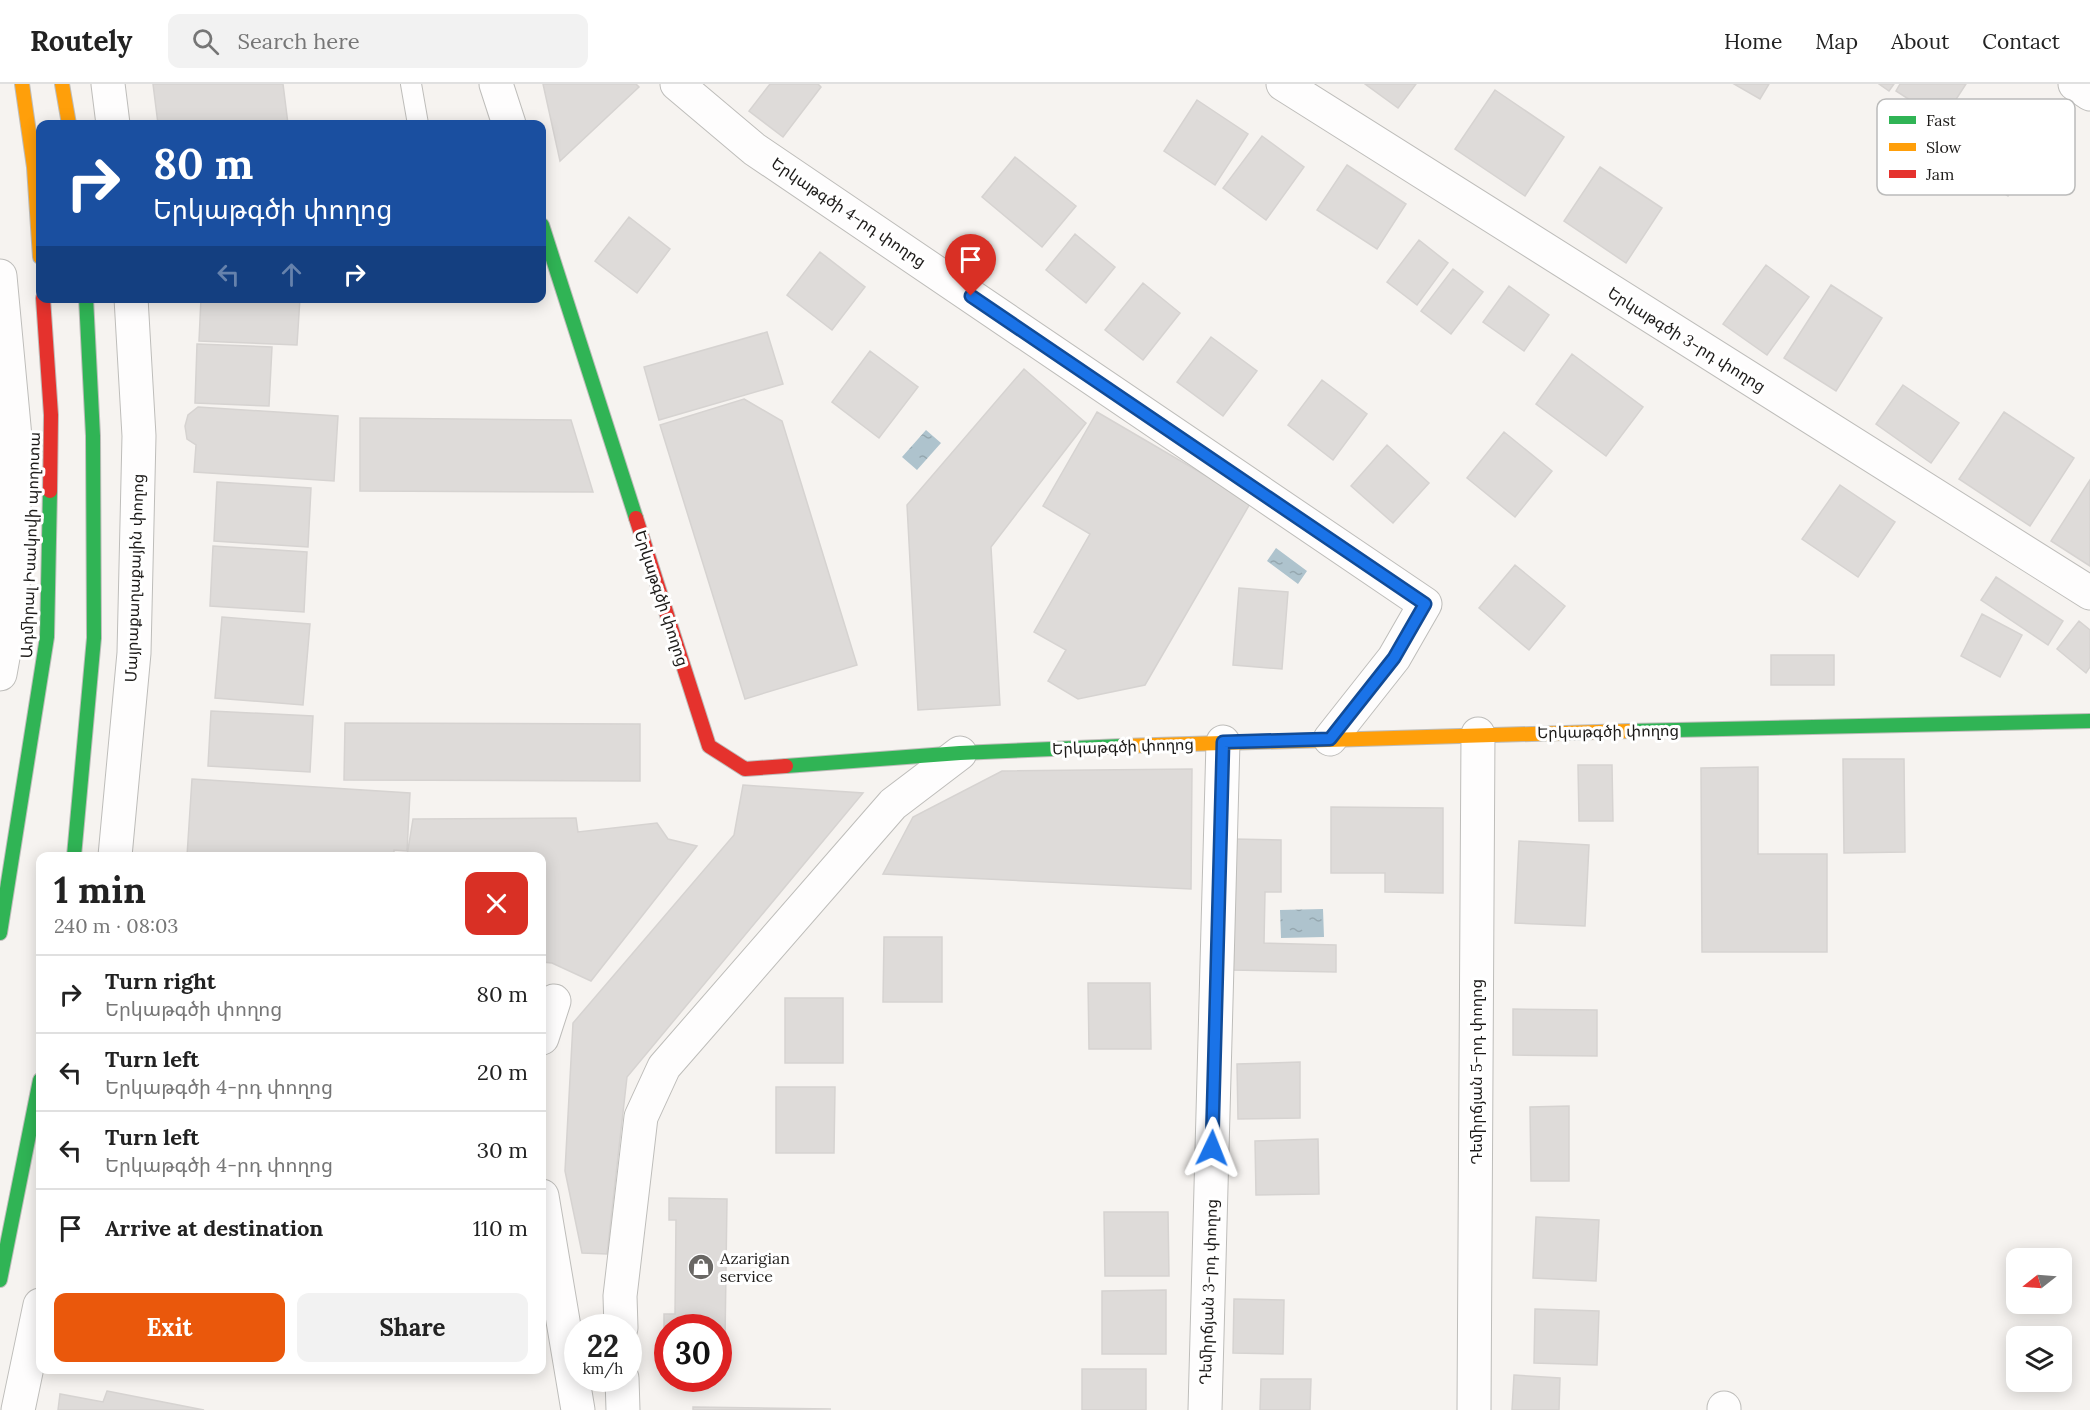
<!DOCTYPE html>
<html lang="en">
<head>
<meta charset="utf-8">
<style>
	body { margin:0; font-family:Lora,"Noto Sans Armenian",serif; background:#f2f2f2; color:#222; height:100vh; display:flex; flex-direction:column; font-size:22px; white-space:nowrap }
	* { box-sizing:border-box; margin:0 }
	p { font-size:20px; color:#767676 }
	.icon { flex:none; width:33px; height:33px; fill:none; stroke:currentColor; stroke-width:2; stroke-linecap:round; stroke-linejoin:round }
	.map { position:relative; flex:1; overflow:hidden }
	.panel { position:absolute; left:36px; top:768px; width:510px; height:522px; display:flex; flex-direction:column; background:#fff; border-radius:12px; box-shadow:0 3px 15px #0003 }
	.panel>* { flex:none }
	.guide { position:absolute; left:36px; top:36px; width:510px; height:183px; border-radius:12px; box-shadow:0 3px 15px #0003; background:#1a4fa0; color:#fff; overflow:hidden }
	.needle { width:39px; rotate:253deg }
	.fabs { position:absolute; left:2006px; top:1164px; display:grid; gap:12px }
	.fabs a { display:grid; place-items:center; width:66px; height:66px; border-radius:12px; background:#fff; box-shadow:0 3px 15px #0003; font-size:30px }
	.speed { position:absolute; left:564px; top:1230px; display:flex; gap:12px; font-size:30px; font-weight:700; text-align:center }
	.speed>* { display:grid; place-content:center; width:78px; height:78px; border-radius:50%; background:#fff; box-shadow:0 3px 15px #0003; line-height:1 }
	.speed small { font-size:15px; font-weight:400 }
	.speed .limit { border:9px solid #d22; background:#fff; color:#111 }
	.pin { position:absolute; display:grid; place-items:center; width:51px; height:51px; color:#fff; margin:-62px -26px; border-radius:50% 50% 50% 0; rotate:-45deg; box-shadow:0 0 6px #0007 }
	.pin .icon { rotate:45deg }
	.me { position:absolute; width:66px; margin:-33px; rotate:2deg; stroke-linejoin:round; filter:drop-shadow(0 0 4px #0008) }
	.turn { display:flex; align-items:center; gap:21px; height:126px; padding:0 18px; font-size:27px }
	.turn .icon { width:78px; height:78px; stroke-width:2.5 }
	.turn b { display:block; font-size:42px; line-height:51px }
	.lanes { display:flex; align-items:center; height:57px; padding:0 18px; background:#0003; justify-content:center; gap:30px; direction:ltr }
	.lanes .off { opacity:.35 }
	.round { display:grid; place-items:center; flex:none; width:63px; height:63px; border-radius:12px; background:#f2f2f2 }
	.summary { display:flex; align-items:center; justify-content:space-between; height:102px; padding:0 18px }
	h1 { font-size:36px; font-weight:700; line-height:45px }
	.cta { display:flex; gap:12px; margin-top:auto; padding:12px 18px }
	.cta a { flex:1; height:69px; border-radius:12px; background:#ea580c; color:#fff; font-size:24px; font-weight:700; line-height:69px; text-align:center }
	.cta a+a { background:#f2f2f2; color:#222 }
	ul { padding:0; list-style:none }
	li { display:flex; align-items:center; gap:18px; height:78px; padding:0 18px; border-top:2px solid #e0e0e0 }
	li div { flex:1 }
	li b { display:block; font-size:22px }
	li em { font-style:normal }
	header { display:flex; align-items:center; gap:36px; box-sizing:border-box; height:84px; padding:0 30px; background:#fff; border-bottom:2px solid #e0e0e0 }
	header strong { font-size:28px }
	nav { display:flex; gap:33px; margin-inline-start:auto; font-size:21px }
	.search { width:420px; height:54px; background:#f2f2f2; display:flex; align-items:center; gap:15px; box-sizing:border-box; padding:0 21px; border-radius:12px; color:#767676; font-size:22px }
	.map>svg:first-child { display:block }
	.water { fill:url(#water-ripples) }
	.building { fill:#dedbd9; stroke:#d6d3d1; stroke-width:1.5 }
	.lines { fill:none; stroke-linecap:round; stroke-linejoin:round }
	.lane-casing { stroke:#bebdba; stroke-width:22 }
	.street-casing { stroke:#bebdba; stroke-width:35 }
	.fast-casing { stroke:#bebdba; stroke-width:16 }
	.slow-casing { stroke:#bebdba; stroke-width:16 }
	.jam-casing { stroke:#bebdba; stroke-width:16 }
	.lane { stroke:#fefdfd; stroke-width:20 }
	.street { stroke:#fefdfd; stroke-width:33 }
	.fast { stroke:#30b455; stroke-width:14 }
	.slow { stroke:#ff9f0a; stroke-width:14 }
	.jam { stroke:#e5322d; stroke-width:14 }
	.route-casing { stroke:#114b97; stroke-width:15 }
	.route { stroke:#1a73e8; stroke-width:10 }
	.labels { text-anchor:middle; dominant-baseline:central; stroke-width:6; stroke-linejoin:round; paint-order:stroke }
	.street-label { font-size:16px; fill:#1d1b19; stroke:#fff }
	.poi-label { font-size:16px; fill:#1d1b19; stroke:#fff; text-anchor:start }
	.key { fill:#fff; stroke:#bbbbba; stroke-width:1.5 }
	.key-label { font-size:16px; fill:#1d1b19 }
</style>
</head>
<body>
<header>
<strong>Routely</strong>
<div class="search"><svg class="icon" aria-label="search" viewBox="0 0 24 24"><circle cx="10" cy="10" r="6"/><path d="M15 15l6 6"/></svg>Search here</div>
<nav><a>Home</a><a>Map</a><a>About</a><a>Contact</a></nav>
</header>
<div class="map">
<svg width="2090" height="1326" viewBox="0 0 2090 1326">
	<defs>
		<pattern id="water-ripples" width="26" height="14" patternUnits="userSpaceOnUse" patternTransform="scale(1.5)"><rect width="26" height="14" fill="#aec3cd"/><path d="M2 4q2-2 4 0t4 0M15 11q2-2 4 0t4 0" fill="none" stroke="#95a7af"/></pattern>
	</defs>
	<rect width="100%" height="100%" fill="#f6f3f0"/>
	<!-- water -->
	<path class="water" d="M926 346 941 359 917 386 902 373Z
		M1276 464 1307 487 1298 500 1267 477Z
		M1323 825 1324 853 1281 854 1280 826Z"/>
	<!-- building -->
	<path class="building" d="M153 0H283L288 40H158Z
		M543 0H636L639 3 560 77Z
		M770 0H818L821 3 783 53 749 27Z
		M1365 0H1416L1398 24Z
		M1734 0H1769L1760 15Z
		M1879 0H1894L1889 7Z
		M1900 0H1966L1942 37 1896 7Z
		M1495 6 1564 53 1525 112 1455 65Z
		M1197 16 1248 50 1215 101 1164 67Z
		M1990 30 2040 64 2008 112 1958 79Z
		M1262 52 1304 83 1266 136 1223 104Z
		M1015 73 1076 122 1042 163 982 113Z
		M1347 81 1406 120 1377 165 1317 126Z
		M1600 83 1662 124 1626 179 1564 137Z
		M629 133 670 165 637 209 595 177Z
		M1075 150 1115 183 1086 219 1046 186Z
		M1419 156 1448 179 1417 221 1387 198Z
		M820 168 865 203 832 246 787 211Z
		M1766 181 1809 213 1767 271 1723 240Z
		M1453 185 1483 208 1451 250 1421 227Z
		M1143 199 1180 229 1143 276 1105 246Z
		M1831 201 1882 234 1836 307 1784 274Z
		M1509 202 1549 231 1524 267 1483 238Z
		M201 214H300L297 261 199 257Z
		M767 248 783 300 659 336 644 283Z
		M1211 253 1257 287 1223 332 1177 298Z
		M197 260 272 263 269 322 195 319Z
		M870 267 918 303 879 354 832 318Z
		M1572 270 1643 323 1606 372 1536 320Z
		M1024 285 1086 339 991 463 1000 621 918 626 907 421Z
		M1322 296 1367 330 1333 376 1288 341Z
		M1903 301 1959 339 1931 379 1876 340Z
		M744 315 782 337 857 581 745 615 660 341Z
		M198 323 338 332 334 397 194 388 196 361 187 355 185 342 188 331Z
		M1097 328 1251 418 1145 601 1078 615 1048 597 1066 566 1034 548 1090 450 1043 422Z
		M2004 328 2074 374 2030 442 1959 395Z
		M360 334 571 336 593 408 360 407Z
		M1504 348 1552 387 1515 433 1467 394Z
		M1387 361 1429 399 1393 439 1351 402Z
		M2090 396V482L2051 457Z
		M217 398 311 404 308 463 214 457Z
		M1840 401 1895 438 1858 493 1802 455Z
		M213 462 307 468 304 528 210 522Z
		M1515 481 1565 522 1529 566 1479 524Z
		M1996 493 2063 537 2048 561 1981 516Z
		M1239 504 1288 508 1282 585 1233 581Z
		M1982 530 2022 551 2000 593 1961 572Z
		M222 533 310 540 303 621 215 614Z
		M2079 537 2090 546V583L2086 589 2057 565Z
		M1771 571H1834V601H1771Z
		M211 627 313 632 310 688 208 682Z
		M345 639 640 640V697L344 696Z
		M1843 675H1904L1905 768 1844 769Z
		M1578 681H1612L1613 737H1579Z
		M1758 683V770H1827V868H1702L1701 684Z
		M1192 685 1191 805 883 790 913 733 1002 687Z
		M192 695 410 709 407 767 394 766V772H187Z
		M743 701 863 709 627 993 607 1170 582 1169 565 1087 573 939 734 751Z
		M1331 723 1443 724V809L1385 808V789H1331Z
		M576 734 578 748 657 739 668 755 697 762 591 897 552 879 542 878V772H407L413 735Z
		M1233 755 1281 756V808H1265L1264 859 1336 861V888L1231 886Z
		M1519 757 1589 761 1585 842 1515 839Z
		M884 853H942V918H883Z
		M1088 899H1150L1151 965H1089Z
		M785 914H843V979H785Z
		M1513 925 1597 926V972L1513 971Z
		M1300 978V1034L1238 1035 1237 980Z
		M776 1003H835L834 1069H776Z
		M1569 1022V1097H1531L1530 1023Z
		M1318 1055 1319 1110 1256 1111 1255 1057Z
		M669 1114 727 1115 725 1257H718V1244H668V1256H664V1230H675L676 1136H669Z
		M1104 1128H1168L1169 1192H1105Z
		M1536 1133 1599 1136 1596 1197 1533 1194Z
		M1166 1206V1270H1102V1207Z
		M1234 1215 1284 1216 1283 1270 1233 1269Z
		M1535 1225 1599 1227 1597 1281 1534 1279Z
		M1082 1285H1146V1326H1082Z
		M1514 1291 1560 1294 1559 1326H1512Z
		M1261 1295H1311L1310 1326H1260Z
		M107 1307 204 1326H58L60 1310 103 1318Z
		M693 1323 831 1325 693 1326Z"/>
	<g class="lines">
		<!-- lane casing -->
		<g class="lane-casing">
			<path id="lane" d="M411 0 418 40"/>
		</g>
		<!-- street casing -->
		<g class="street-casing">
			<path id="street" d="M108 0 113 40
				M496 0 509 40
				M677 0 754 65 1425 520 1394 574 1330 655
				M1283 0 2090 509
				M2075 0 2090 10
				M0 192 15 353 13 518 0 590
				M115 772 134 569 139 352 131 214
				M542 954 554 917
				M542 1112 578 1326
				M621 1244 620 1212 641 1033 664 983 893 720 960 669
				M622 1294 623 1326
				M18 1326 40 1221
				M1205 1326 1223 658
				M1474 1326 1478 650
				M1724 1326V1324"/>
		</g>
		<!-- fast casing -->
		<g class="fast-casing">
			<path id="fast" d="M542 141 636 434
				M1630 647 2090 637
				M786 682 960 669 1123 662
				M74 772 94 554 93 352 86 214
				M0 849 47 553 50 407
				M0 1196 40 996"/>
		</g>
		<!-- slow casing -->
		<g class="slow-casing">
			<path id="slow" d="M22 0 34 83 40 173
				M62 0 69 40
				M1123 662 1630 647"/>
		</g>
		<!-- jam casing -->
		<g class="jam-casing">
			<path id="jam" d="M43 214 51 331 50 407
				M636 434 709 662 745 685 786 682"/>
		</g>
		<!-- lane -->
		<use href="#lane" class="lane"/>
		<!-- street -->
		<use href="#street" class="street"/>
		<!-- fast -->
		<use href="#fast" class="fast"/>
		<!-- slow -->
		<use href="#slow" class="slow"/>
		<!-- jam -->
		<use href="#jam" class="jam"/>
	</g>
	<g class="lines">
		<!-- route casing -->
		<g class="route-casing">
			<path id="route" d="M971 212 1425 520 1394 574 1330 655 1223 658 1212 1064"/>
		</g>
		<!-- route -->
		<use href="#route" class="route"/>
	</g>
	<!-- icons -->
	<defs>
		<g id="shop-disc" transform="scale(1.35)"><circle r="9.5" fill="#696764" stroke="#fff"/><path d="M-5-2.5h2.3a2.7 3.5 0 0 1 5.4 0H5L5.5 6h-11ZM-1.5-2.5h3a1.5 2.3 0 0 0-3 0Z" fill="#fff"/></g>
	</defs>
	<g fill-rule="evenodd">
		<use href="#shop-disc" x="701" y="1183"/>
	</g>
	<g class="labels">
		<!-- street labels -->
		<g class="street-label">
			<text transform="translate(849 128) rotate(34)">Երկաթգծի 4-րդ փողոց</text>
			<text transform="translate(1687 255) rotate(32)">Երկաթգծի 3-րդ փողոց</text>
			<text transform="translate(30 461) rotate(-88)">Ադմիրալ Իսակովի պողոտա</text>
			<text transform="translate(134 494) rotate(-88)">Մայրաքաղաքային փողոց</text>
			<text transform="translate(662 514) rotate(72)">Երկաթգծի փողոց</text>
			<text transform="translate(1608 647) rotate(-1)">Երկաթգծի փողոց</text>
			<text transform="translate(1123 662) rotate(-2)">Երկաթգծի փողոց</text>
			<text transform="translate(1476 988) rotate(-90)">Դեմիրճյան 5-րդ փողոց</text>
			<text transform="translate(1208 1208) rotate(-88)">Դեմիրճյան 3-րդ փողոց</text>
		</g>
		<!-- poi labels -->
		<g class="poi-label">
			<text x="720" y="1174">Azarigian<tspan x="720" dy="18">service</tspan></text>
		</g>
	</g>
	<!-- legend -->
	<rect x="1877" y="15" width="198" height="96" rx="9" class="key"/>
	<rect x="1889" y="32" width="27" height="8" fill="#30b455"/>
	<rect x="1889" y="59" width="27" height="8" fill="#ff9f0a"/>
	<rect x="1889" y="86" width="27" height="8" fill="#e5322d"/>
	<g class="key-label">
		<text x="1926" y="42">Fast</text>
		<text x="1926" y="69">Slow</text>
		<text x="1926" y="96">Jam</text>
	</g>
</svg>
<div class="fabs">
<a><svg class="needle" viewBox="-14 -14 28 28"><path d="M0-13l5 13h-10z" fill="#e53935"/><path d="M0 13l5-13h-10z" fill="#767676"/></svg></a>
<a><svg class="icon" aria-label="layers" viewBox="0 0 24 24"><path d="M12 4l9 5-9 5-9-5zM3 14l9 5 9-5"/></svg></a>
</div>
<div class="speed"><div>22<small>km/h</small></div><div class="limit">30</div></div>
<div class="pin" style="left:971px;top:212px;background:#d93025"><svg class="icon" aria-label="arrive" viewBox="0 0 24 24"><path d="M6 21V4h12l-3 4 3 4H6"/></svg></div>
<svg class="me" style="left:1212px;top:1064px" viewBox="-20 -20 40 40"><path d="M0-17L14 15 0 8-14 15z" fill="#1a73e8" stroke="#fff" stroke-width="4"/></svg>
<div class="guide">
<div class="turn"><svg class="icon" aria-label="right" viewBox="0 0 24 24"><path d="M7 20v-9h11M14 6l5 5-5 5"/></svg><div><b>80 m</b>Երկաթգծի փողոց</div></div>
<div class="lanes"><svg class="icon off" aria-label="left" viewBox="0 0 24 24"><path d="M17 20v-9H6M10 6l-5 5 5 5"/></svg><svg class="icon off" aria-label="ahead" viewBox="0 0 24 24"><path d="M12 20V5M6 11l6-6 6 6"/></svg><svg class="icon" aria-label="right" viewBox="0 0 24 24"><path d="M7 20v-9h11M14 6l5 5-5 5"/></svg></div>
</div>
<section class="panel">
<div class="summary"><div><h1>1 min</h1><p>240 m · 08:03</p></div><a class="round" style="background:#d93025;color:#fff"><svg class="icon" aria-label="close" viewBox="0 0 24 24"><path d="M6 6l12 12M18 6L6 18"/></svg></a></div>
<ul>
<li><svg class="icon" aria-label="right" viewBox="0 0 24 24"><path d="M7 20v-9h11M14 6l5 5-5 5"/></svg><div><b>Turn right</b><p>Երկաթգծի փողոց</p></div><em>80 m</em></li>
<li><svg class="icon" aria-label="left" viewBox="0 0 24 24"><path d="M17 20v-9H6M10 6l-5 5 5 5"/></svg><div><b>Turn left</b><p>Երկաթգծի 4-րդ փողոց</p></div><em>20 m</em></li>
<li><svg class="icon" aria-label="left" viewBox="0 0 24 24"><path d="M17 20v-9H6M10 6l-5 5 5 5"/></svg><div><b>Turn left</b><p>Երկաթգծի 4-րդ փողոց</p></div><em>30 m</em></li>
<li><svg class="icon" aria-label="arrive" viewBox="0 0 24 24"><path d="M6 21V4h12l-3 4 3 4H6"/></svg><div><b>Arrive at destination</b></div><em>110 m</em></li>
</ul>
<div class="cta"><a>Exit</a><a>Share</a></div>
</section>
</div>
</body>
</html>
